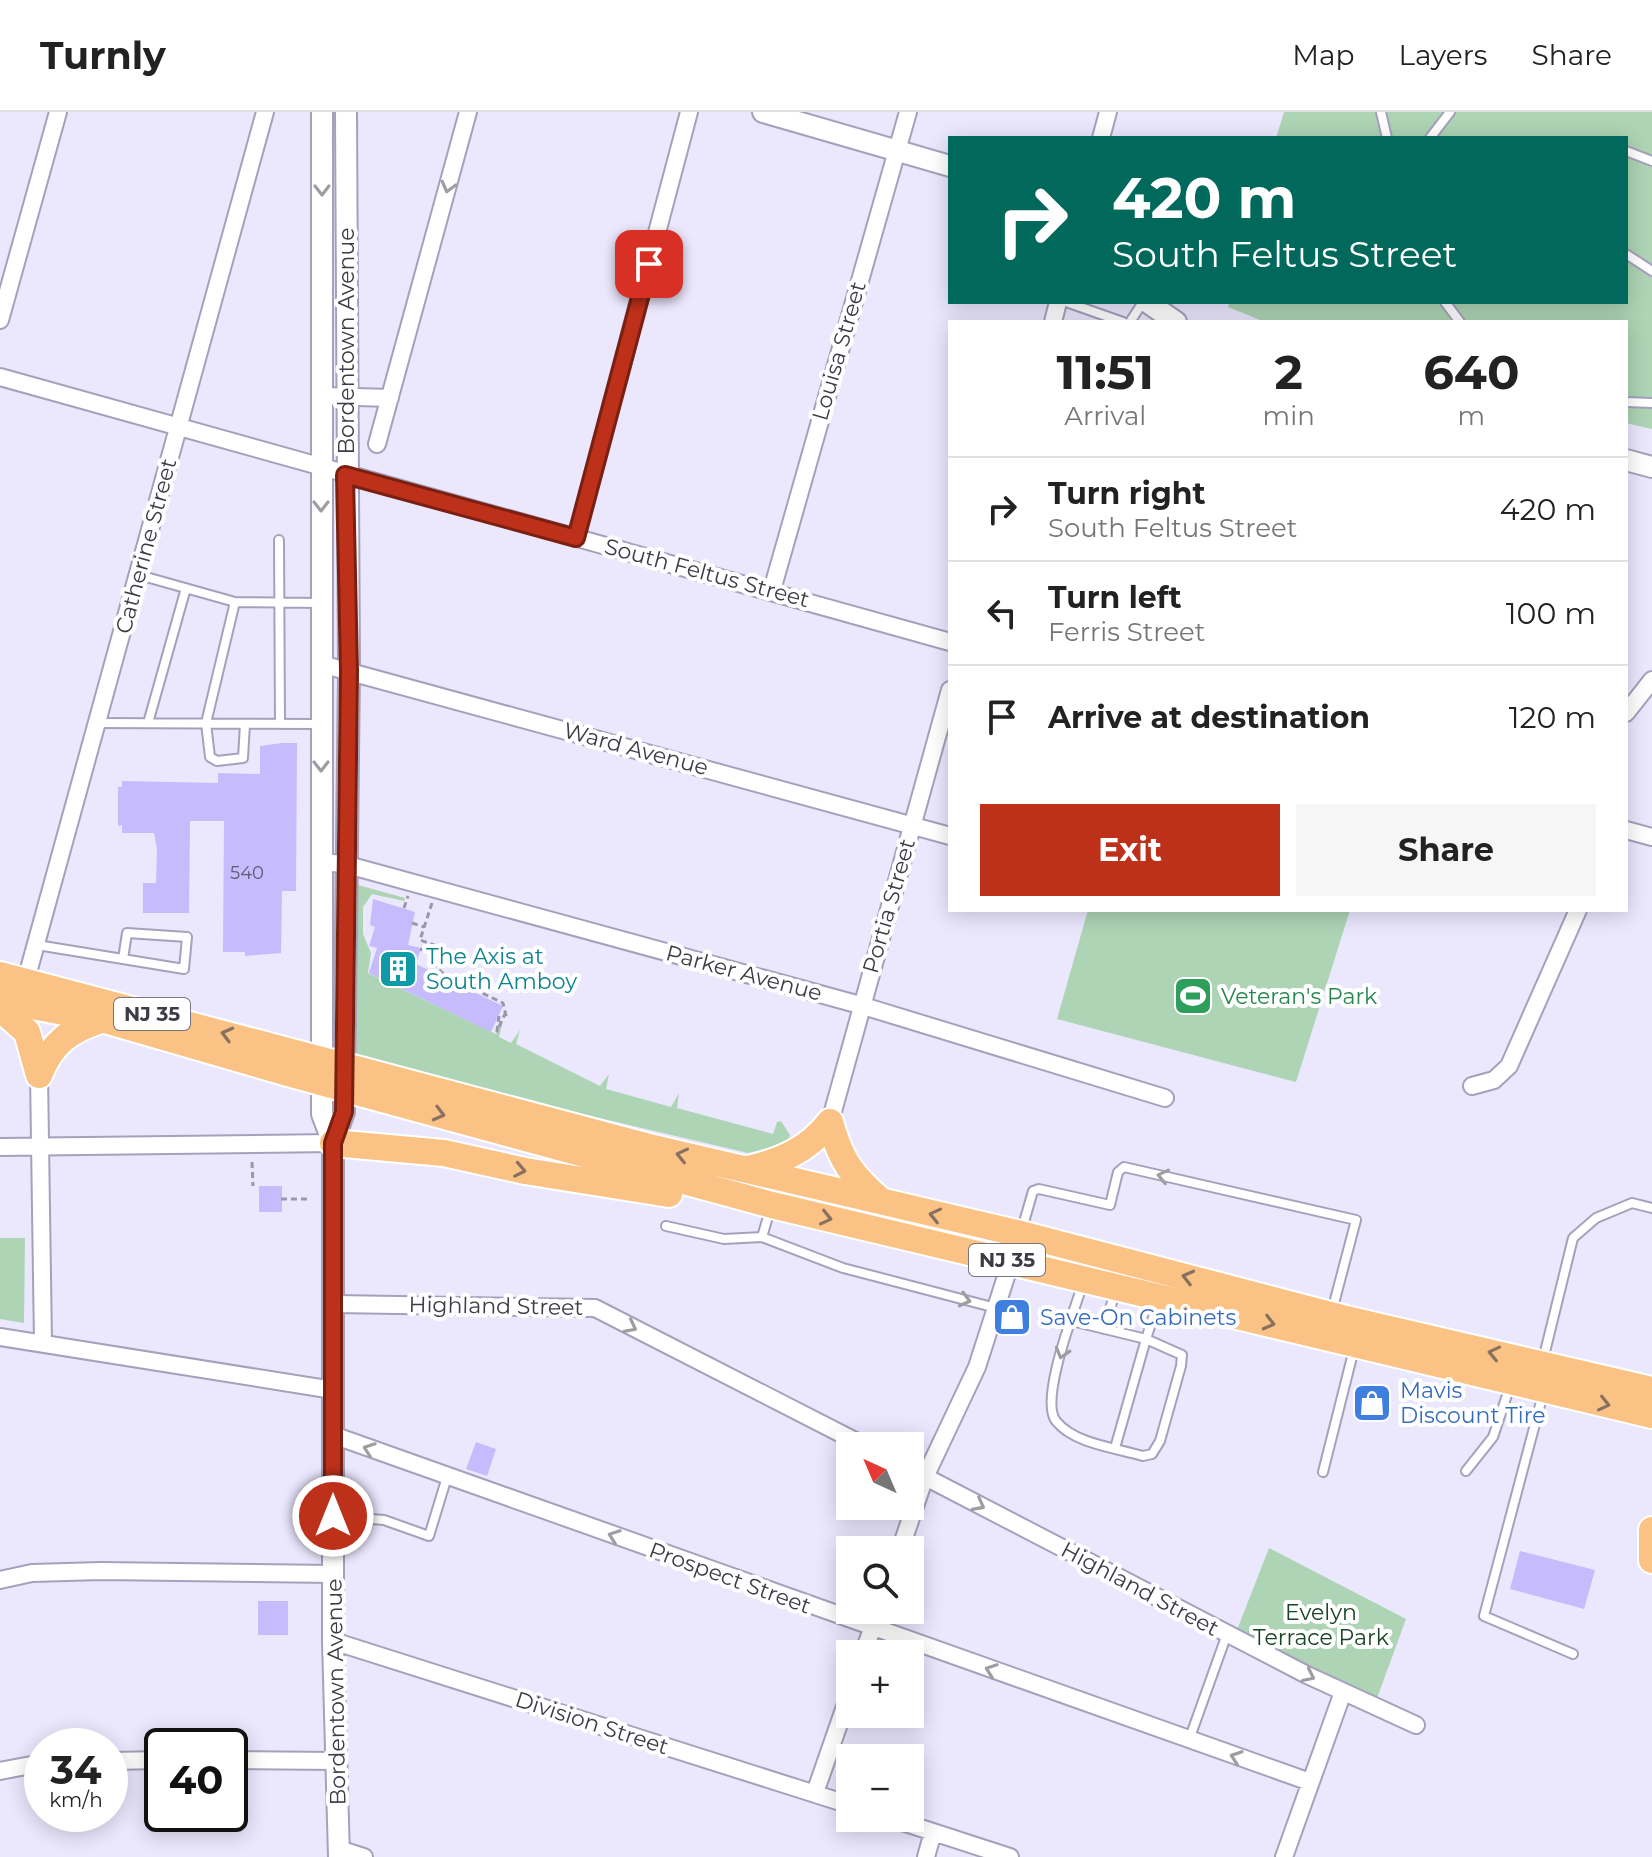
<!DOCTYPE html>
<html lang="en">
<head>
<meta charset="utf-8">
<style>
	body { margin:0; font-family:Montserrat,sans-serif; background:#f6f6f6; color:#222; height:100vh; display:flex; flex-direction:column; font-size:30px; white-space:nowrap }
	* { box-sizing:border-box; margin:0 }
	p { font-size:26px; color:#767676 }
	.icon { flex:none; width:44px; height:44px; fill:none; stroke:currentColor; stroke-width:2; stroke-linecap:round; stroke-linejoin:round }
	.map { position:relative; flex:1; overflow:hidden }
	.sheet { position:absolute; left:948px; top:208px; width:680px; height:592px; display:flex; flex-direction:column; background:#fff; border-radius:0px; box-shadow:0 4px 20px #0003 }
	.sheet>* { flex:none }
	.banner { position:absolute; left:948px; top:24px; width:680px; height:168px; border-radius:0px; box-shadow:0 4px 20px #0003; background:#00695c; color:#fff; overflow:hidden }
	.needle { width:52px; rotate:316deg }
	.buttons { position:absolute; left:836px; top:1320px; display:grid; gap:16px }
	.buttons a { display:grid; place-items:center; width:88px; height:88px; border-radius:0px; background:#fff; box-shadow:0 4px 20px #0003; font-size:40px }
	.speed { position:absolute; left:24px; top:1616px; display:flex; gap:16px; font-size:40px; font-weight:700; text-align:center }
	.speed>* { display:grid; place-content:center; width:104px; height:104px; border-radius:50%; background:#fff; box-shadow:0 4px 20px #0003; line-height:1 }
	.speed small { font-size:20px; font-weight:400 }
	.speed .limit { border:4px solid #111; border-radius:12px; background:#fff; color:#111 }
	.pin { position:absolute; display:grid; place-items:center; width:68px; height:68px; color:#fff; margin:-34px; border-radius:16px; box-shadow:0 4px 12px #0006 }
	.me { position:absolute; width:88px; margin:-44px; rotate:0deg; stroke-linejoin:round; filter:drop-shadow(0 0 6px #0008) }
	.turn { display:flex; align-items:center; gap:28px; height:168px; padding:0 32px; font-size:36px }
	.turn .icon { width:104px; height:104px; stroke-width:2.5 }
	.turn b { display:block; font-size:56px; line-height:68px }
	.eta { display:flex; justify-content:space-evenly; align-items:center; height:136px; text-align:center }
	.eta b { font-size:48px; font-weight:700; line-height:56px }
	.primary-button { display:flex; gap:16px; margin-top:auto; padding:16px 32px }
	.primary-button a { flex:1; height:92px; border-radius:0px; background:#bd311a; color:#fff; font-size:32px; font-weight:700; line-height:92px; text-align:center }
	.primary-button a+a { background:#f6f6f6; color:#222 }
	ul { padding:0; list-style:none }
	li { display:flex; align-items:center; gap:24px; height:104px; padding:0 32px; border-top:2px solid #e0e0e0 }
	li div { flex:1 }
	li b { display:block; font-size:30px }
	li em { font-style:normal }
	header { display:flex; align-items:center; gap:48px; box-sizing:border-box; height:112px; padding:0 40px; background:#fff; border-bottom:2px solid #e0e0e0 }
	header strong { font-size:38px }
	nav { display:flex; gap:44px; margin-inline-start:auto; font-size:28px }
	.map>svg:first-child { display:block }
	.green { fill:#add4b4 }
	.building { fill:#c6bbfd }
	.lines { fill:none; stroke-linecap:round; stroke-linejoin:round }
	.service-casing { stroke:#a5a1bc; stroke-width:12 }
	.minor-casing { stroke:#a5a1bc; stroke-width:20 }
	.tertiary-casing { stroke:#a5a1bc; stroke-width:24 }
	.trunk-casing { stroke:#fff; stroke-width:30 }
	.path { stroke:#9a97a8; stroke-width:3; stroke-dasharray:6 4; stroke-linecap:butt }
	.service { stroke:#fff; stroke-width:8 }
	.minor { stroke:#fff; stroke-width:16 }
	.tertiary { stroke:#fff; stroke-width:20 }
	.trunk { stroke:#fac284; stroke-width:26 }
	.trunk-bridge-casing { stroke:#fff; stroke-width:30; stroke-linecap:butt }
	.trunk-bridge { stroke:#fac284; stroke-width:26 }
	.oneway { stroke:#9e9da2 }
	.oneway2 { stroke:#88715f }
	.route-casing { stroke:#7b2011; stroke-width:20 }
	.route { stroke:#bd311a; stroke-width:14 }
	.labels { text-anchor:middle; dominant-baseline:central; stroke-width:8; stroke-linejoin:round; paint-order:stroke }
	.number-label { font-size:18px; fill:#5e5b74 }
	.shield { fill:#fff; stroke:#76767e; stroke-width:2 }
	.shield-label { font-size:20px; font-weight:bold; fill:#3c3b46 }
	.street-label { font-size:22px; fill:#3c3b46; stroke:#fff }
	.culture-label { font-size:22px; fill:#0d838f; stroke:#fff; text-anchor:start }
	.leisure-label { font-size:22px; fill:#27864d; stroke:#fff; text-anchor:start }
	.shop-label { font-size:22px; fill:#366cbe; stroke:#fff; text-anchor:start }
	.park-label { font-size:22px; fill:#184424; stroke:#fff }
</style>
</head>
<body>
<header>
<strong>Turnly</strong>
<nav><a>Map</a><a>Layers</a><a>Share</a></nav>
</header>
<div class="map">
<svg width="1652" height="1745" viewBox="0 0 1652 1745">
	<rect width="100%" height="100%" fill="#ebe8fe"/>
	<!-- green -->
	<path class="green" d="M1284 0H1652V317L1626 311V210H1265L1228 195 1230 190H1626V26H1276Z
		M358 773 405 786 404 789 372 782 363 795V822L371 841 368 861 496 922 503 909 499 925 511 931 520 918 516 932 600 974 609 962 606 977 671 995 679 981 677 996 773 1022 777 1010 781 1009 790 1023 787 1032 748 1041 497 982 357 942Z
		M1088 798H1350L1296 970 1057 907Z
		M0 1126H25L24 1211 0 1207Z
		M1269 1436 1406 1507 1376 1589 1237 1518Z"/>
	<!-- building -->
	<path class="building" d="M282 631H297L296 779H282L281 841 245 844V840H223L224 709H190L189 801H143V771H156L157 737 154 721H122V713L118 714V675H122V669L218 671V661L260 662V634Z
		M373 787 415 800 408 833 421 836 416 852 503 894 491 920 369 861 377 836 369 834 375 815 370 813Z
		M259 1074H282V1100H259Z
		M476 1330 496 1337 487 1364 466 1357Z
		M1520 1439 1595 1458 1584 1497 1510 1477Z
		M258 1489H288V1523H258Z"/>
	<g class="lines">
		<!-- service casing -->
		<g class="service-casing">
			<path id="service" d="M1381 0 1387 26
				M1430 26 1450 0
				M1626 39 1652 49
				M1626 142 1652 159
				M1066 190 1123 210
				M1445 190 1460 210
				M1130 210 1143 190
				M1626 290 1652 291
				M279 428 280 612
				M139 463 235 490 321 491
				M235 490 206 611 210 645 217 649 243 646 245 612
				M98 611 321 612
				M148 611 186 476
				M37 833 184 857 187 825 127 821 123 847
				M770 1098 762 1125 843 1156 996 1196
				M666 1114 724 1127 762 1125
				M1022 1117 1033 1079 1039 1077 1110 1093 1118 1060 1124 1055 1356 1108 1332 1199
				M1083 1171C1075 1197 1039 1288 1056 1309 1074 1332 1117 1336 1143 1344L1152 1342 1160 1329 1181 1254 1182 1243 1146 1227 1159 1187
				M1072 1209 1146 1227 1115 1336
				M1104 1217 1115 1180
				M1543 1248 1573 1126 1596 1106 1632 1091 1652 1096
				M1543 1282 1484 1504 1573 1542
				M1466 1359 1493 1325 1510 1274
				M1323 1360 1354 1237
				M334 1404 384 1408 429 1424 447 1365
				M1189 1628 1227 1522"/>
		</g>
		<!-- minor casing -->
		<g class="minor-casing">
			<path id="minor" d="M1101 26 1108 0
				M0 208 58 0
				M1053 210 1058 190
				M0 265 950 530
				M323 284 390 286
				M377 332 468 0
				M576 426 689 0
				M772 478 908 0
				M321 552 950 724
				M1626 601 1652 568
				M1626 718 1652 725
				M320 750 344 752 860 893 1165 986
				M26 868 265 0
				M39 963 43 1231
				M1472 974 1494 968 1509 954 1578 798
				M830 1010 950 578
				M0 1035 333 1031
				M334 1192 595 1196 865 1334
				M0 1225 333 1278
				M333 1323 1310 1670
				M910 1357 1307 1563 1416 1613
				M900 1438 925 1365 977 1255 1011 1149
				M0 1468 32 1461 101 1459 333 1462
				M333 1529 850 1693
				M863 1542 879 1498
				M230 1648 337 1649
				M110 1649 162 1648
				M0 1659 42 1651
				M815 1681 850 1580
				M890 1706 1010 1745
				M339 1737 364 1745
				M926 1745 933 1720
				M1284 1745 1343 1580"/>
		</g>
		<!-- tertiary casing -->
		<g class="tertiary-casing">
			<path id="tertiary" d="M322 0V1002L333 1031V1529L339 1745
				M763 0 950 54
				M1147 190 1176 210
				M1626 348 1652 355
				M333 1031 344 1000 349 559 346 0"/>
		</g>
		<!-- trunk casing -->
		<g class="trunk-casing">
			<path id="trunk" d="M0 863 303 943
				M0 888 102 907 288 961
				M0 896 27 920 39 963
				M364 959 653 1036 1021 1122 1346 1207 1652 1278
				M39 963C52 931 69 918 101 908
				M364 982 772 1093 1652 1303
				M830 1010C841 1049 851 1063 881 1089
				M333 1031 444 1041 525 1059 669 1082
				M748 1057C782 1049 808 1038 830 1010
				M1652 1418V1448"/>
		</g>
		<!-- path -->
		<path class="path" d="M432 791 420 828 434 833 436 855 446 864 503 891 507 908
			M404 796 408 784
			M412 811 424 815
			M420 837 434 842
			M499 904 497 919 505 902
			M252 1050 253 1074
			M281 1087H310"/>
		<!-- service -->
		<use href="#service" class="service"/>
		<!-- minor -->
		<use href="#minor" class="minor"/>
		<!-- tertiary -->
		<use href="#tertiary" class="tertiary"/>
		<!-- trunk -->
		<use href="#trunk" class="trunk"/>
		<!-- trunk-bridge casing -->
		<g class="trunk-bridge-casing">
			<path id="trunk-bridge" d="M303 943 364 959
				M288 961 364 982"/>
		</g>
		<!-- trunk-bridge -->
		<use href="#trunk-bridge" class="trunk-bridge"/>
	</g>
	<!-- one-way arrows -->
	<defs><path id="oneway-chevron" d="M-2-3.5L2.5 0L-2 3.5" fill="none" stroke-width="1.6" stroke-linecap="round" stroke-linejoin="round" transform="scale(2)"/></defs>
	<g class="oneway">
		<use href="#oneway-chevron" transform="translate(448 75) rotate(105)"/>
		<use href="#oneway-chevron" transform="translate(322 78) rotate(90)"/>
		<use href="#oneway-chevron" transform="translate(321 394) rotate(90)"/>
		<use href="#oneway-chevron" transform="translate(321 654) rotate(90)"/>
		<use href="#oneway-chevron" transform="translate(1163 1064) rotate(-167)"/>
		<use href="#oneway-chevron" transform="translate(965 1188) rotate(15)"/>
		<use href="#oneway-chevron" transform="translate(631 1215) rotate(27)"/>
		<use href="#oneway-chevron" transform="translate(1062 1241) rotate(106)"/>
		<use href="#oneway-chevron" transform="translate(369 1337) rotate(-160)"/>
		<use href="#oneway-chevron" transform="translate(979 1393) rotate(28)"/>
		<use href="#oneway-chevron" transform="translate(614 1424) rotate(-160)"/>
		<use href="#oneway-chevron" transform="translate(991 1558) rotate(-160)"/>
		<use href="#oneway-chevron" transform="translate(1309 1564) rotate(26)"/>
		<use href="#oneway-chevron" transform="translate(1236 1645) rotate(-161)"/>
	</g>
	<g class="oneway2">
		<use href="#oneway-chevron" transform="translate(227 922) rotate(-165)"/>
		<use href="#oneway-chevron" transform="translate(439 1002) rotate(15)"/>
		<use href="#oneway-chevron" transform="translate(682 1043) rotate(-167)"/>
		<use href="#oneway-chevron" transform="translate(520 1058) rotate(11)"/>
		<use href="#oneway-chevron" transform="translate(935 1103) rotate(-167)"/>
		<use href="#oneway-chevron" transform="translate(826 1106) rotate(13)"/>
		<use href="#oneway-chevron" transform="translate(1188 1165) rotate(-166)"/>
		<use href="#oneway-chevron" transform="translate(1269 1211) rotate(14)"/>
		<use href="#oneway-chevron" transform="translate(1494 1241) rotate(-167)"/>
		<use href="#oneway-chevron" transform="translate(1604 1292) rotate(13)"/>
	</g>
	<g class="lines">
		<!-- route casing -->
		<g class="route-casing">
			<path id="route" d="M333 1404V1031L344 1000 349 559 345 363 576 426 649 152"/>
		</g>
		<!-- route -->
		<use href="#route" class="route"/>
	</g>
	<!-- icons -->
	<defs>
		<g id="building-square" transform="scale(2)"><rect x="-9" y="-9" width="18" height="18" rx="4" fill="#0f9aa8" stroke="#fff"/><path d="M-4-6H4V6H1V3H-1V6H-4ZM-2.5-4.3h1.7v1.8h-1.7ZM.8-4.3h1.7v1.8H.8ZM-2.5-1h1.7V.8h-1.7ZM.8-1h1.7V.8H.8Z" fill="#fff"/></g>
		<g id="stadium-square" transform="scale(2)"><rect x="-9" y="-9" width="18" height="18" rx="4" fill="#2e9e5b" stroke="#fff"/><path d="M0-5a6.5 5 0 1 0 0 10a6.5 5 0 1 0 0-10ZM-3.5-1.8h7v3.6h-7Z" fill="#fff"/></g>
		<g id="shop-square" transform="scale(2)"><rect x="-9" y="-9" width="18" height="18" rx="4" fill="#3f7fe0" stroke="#fff"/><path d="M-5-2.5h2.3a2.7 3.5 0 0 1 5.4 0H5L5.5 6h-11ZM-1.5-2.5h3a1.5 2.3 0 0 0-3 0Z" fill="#fff"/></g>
	</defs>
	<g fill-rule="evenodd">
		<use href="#building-square" x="398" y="857"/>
		<use href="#stadium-square" x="1193" y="884"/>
		<use href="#shop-square" x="1012" y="1205"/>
		<use href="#shop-square" x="1372" y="1291"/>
	</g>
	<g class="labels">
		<!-- number labels -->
		<g class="number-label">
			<text x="247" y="761">540</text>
		</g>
		<!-- shield labels -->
		<g class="shield">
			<rect x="114" y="886" width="76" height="32" rx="6"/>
			<rect x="969" y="1132" width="76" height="32" rx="6"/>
		</g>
		<g class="shield-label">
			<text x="152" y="902">NJ 35</text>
			<text x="1007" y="1148">NJ 35</text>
		</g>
		<!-- street labels -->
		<g class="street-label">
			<text transform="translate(346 229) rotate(-90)">Bordentown Avenue</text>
			<text transform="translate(839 239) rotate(-74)">Louisa Street</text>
			<text transform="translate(146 434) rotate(-75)">Catherine Street</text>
			<text transform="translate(707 461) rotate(15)">South Feltus Street</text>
			<text transform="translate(636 637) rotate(15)">Ward Avenue</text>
			<text transform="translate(889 794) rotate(-74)">Portia Street</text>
			<text transform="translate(744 861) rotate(15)">Parker Avenue</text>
			<text transform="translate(496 1194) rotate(1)">Highland Street</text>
			<text transform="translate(730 1466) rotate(20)">Prospect Street</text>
			<text transform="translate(1140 1477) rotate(28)">Highland Street</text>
			<text transform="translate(336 1580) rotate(-91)">Bordentown Avenue</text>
			<text transform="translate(592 1611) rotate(18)">Division Street</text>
		</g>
		<!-- culture labels -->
		<g class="culture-label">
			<text x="426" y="844">The Axis at<tspan x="426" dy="25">South Amboy</tspan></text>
		</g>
		<!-- leisure labels -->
		<g class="leisure-label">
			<text x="1221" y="884">Veteran's Park</text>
		</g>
		<!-- shop labels -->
		<g class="shop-label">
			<text x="1040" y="1205">Save-On Cabinets</text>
			<text x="1400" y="1278">Mavis<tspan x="1400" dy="25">Discount Tire</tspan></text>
		</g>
		<!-- park labels -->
		<g class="park-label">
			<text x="1321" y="1500">Evelyn<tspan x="1321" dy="25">Terrace Park</tspan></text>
		</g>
	</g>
</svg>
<div class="buttons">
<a><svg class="needle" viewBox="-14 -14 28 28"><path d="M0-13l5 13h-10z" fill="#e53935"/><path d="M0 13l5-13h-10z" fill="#767676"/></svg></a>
<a><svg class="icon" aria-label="search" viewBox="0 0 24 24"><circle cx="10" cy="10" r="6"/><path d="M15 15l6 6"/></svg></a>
<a>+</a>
<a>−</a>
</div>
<div class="speed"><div>34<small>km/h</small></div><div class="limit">40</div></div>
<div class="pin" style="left:649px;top:152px;background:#d93025"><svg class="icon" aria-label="arrive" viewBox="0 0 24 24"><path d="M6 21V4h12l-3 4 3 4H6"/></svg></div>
<svg class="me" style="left:333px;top:1404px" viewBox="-20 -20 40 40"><circle r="17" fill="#bd311a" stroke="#fff" stroke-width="3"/><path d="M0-11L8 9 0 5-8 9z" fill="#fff"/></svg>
<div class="banner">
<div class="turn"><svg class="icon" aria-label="right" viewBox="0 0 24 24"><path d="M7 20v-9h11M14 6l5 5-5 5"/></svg><div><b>420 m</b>South Feltus Street</div></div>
</div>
<section class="sheet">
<div class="eta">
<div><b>11:51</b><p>Arrival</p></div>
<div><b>2</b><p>min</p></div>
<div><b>640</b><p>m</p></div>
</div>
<ul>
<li><svg class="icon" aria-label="right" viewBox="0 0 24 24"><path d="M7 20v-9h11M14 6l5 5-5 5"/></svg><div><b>Turn right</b><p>South Feltus Street</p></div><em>420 m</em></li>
<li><svg class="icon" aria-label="left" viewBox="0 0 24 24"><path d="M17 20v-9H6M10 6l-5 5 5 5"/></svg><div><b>Turn left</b><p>Ferris Street</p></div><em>100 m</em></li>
<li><svg class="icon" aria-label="arrive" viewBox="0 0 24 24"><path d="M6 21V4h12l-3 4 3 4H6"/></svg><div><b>Arrive at destination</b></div><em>120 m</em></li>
</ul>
<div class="primary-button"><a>Exit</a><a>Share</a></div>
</section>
</div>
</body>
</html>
